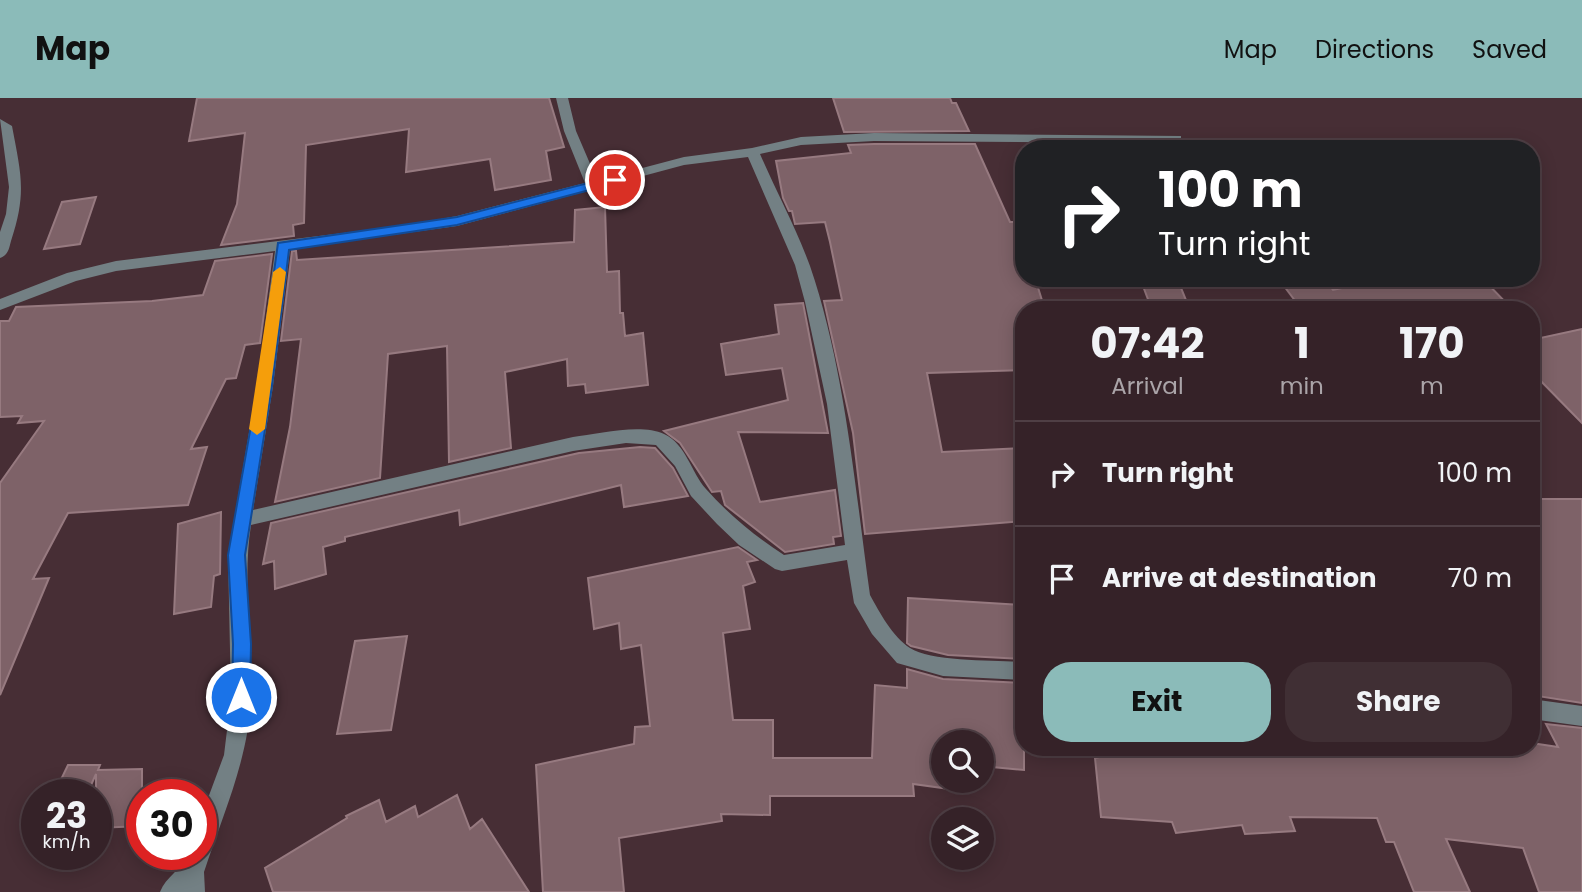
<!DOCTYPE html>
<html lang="en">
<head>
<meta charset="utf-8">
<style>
	body { margin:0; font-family:Poppins,sans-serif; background:#402f34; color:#f1f3f6; height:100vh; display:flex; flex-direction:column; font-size:26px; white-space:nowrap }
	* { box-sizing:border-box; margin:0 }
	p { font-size:23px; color:#aaa4a8 }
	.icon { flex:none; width:38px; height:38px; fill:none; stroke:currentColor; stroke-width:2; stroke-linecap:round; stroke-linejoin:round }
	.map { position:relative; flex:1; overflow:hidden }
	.details { position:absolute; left:1015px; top:203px; width:525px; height:455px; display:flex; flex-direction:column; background:#352228; border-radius:28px; box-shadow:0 4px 18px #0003,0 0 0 2px #4f3f45 }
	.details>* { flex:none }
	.top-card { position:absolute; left:1015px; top:42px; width:525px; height:147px; border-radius:28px; box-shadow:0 4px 18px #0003,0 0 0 2px #4f3f45; background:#202124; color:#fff; overflow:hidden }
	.fabs { position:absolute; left:931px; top:632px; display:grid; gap:14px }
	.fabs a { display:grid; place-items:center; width:63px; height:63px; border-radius:50%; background:#352228; box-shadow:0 4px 18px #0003,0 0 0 2px #4f3f45; font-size:35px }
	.speed { position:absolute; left:21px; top:681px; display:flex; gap:14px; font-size:35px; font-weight:700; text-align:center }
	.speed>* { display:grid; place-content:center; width:91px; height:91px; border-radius:50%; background:#352228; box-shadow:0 4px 18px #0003,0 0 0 2px #4f3f45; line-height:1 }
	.speed small { font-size:18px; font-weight:400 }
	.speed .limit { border:10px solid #d22; background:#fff; color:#111 }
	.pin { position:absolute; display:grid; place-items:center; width:60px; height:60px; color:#fff; margin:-30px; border:4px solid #fff; border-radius:50%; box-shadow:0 2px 7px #0007 }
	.me { position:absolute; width:77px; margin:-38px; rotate:0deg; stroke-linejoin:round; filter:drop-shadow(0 0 5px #0008) }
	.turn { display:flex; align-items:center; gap:24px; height:147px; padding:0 28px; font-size:32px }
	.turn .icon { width:91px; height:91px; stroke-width:2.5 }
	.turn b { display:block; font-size:49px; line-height:60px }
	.eta { display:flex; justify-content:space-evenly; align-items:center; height:119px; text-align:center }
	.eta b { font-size:42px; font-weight:700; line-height:49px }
	.cta { display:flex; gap:14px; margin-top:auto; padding:14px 28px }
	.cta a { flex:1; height:80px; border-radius:28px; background:#8bbbb9; color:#111; font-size:28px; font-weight:700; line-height:80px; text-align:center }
	.cta a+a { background:#402f34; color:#f1f3f6 }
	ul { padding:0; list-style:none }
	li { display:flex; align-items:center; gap:21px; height:105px; padding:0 28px; border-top:2px solid #4f3f45 }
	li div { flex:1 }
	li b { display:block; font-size:26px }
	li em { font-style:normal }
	header { display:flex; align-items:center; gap:42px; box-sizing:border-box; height:98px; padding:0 35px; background:#8bbbb9; color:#111 }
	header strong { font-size:33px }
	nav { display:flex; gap:38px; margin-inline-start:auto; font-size:24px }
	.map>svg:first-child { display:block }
	.building { fill:#7e6268; stroke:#977a80; stroke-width:2 }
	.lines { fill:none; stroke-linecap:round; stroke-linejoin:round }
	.minor { fill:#738084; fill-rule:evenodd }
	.route { fill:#1a73e8; stroke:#114b97; stroke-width:2 }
	.slow { fill:#f59e0b }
</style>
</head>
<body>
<header>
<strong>Map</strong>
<nav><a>Map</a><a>Directions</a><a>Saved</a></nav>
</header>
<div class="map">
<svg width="1582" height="794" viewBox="0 0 1582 794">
	<rect width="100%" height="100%" fill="#472e35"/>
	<!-- building -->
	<path class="building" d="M197 0H549L564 49 546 53 551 82 495 92 490 61 406 74 409 31 306 47 304 125 293 127 294 138 221 147 237 106 245 35 189 43Z
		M833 0H950L952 5H956L969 33 844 34Z
		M874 46H975L1010 124H1014L1024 145V180H1035L1045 212H1024V272L927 275 942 354 1024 350V423L865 436 853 335 824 203 842 202 830 144 825 124 795 126 792 113H789L783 100 776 63 851 55 848 47Z
		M96 99 80 146 44 151 62 104Z
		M605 109 607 174 619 173 620 215H623L625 238 643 235 648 287 586 295 585 286 568 288 567 261 505 274 511 350 449 364 447 248 388 256 380 380 275 404 290 329 301 241 281 243 292 153H296L297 162 574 144 575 112Z
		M272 156 260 245 245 247 236 280 226 281 191 351 207 349 188 407 68 415 33 481 49 480 0 597V385L44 323 18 325 22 318 0 319V223H9L16 209 152 203 203 197 215 163Z
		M1140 180H1177L1190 212H1152Z
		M1278 180H1324L1333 192 1390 180H1482L1513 212H1302Z
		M803 205 828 335 738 334 760 404 835 392 841 438 833 439 834 446 785 454 725 407 721 393 712 394 680 345 664 333 788 302 782 270 726 277 721 246 779 236 775 207Z
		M1582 231V325L1531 273V242Z
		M640 349 655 350 673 370 688 398 624 409 621 387 460 427 459 412 345 439V443L323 449 326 476 275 491 274 463 263 466 271 425 579 355Z
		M1531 401H1582V605L1531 597Z
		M221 414 220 476 214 478 211 509 174 516 178 426Z
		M738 449 757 462 747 464 755 484 743 488 750 531 723 535 733 622H773V660H872L875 587 907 590V571L943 581 1024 585V672L982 668V644H943V682H957V692L913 686 914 698H770V717L721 716 722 723 619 740 624 794H543L536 667 634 646 635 629 650 628 641 547 621 551 619 525 594 531 588 480Z
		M908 500 1024 507V561L948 557 911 548 907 545Z
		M407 538 391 632 337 636 355 543Z
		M1546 626 1582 630V794H1539L1523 750 1446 741 1470 794H1414L1394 744H1386L1377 720 1290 719 1295 733 1245 736 1242 727 1176 735 1172 724 1101 719 1095 660 1145 649H1201L1203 655 1270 649H1531V645L1558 649Z
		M68 667H100L98 672 142 671V728L96 730V676L87 696H54Z
		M457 697 470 731 482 721 529 794H273L265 770 347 720 346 718 379 702 386 724 415 708 418 719Z"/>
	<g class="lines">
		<!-- minor -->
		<path class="minor" d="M556 0H568L576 33 597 82 684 59 752 50 801 39 874 35 1181 38V44L1176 45 874 43 801 47 760 56C776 93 796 130 810 168 845 270 855 390 870 497 880 515 892 538 910 550 931 564 996 562 1024 564V582L943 578 897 565 872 536 854 505 847 462 782 473 775 471 739 447 717 426 691 398 675 368 656 347 626 345 573 353 251 427C242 484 253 541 251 599 249 660 223 716 204 774L205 794H160C166 778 182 772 188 756H201V719L224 657 231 599 228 457 257 288 275 153 116 173 76 183 0 212V201L67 175 116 163 408 127 457 118 585 85 564 33ZM748 59 795 167 805 204 827 306 845 447 784 457C755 438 729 417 706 391 691 374 686 346 664 336 641 325 597 336 573 339L253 412 273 288 290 151 457 128 684 67Z
			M0 21 12 28C21 76 27 95 11 143 9 151 8 157 0 160V134L6 116 9 89Z
			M1531 601 1582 608V628L1531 621Z"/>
	</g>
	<!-- route -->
	<path class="route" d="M615 78 622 82 620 84 457 127 289 152 272 288 245 457 251 546 250 599 248 605 241 608 235 605 232 599 233 546 228 457 258 288 278 145 457 119Z"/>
	<!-- slow -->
	<path class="slow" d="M280 169 286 174 265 331 257 337 249 331 273 174Z"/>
</svg>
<div class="fabs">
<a><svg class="icon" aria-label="search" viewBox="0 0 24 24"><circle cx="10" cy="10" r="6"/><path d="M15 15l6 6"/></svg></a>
<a><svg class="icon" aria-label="layers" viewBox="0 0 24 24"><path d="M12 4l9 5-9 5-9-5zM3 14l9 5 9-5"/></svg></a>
</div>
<div class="speed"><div>23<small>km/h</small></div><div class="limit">30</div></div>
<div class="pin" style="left:615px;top:82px;background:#d93025"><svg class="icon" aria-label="arrive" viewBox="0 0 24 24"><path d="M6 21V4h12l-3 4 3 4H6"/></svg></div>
<svg class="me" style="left:241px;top:599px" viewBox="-20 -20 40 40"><circle r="17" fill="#1a73e8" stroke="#fff" stroke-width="3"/><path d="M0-11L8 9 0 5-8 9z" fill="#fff"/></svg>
<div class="top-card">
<div class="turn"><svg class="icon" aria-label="right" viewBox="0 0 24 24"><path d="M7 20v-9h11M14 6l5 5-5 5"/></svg><div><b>100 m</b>Turn right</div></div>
</div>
<section class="details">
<div class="eta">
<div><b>07:42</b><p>Arrival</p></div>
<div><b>1</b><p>min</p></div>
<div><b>170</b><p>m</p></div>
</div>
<ul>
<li><svg class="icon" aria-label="right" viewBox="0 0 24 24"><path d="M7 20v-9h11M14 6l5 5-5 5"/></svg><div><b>Turn right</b></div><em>100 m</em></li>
<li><svg class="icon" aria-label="arrive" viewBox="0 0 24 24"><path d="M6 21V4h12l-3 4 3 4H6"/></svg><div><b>Arrive at destination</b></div><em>70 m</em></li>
</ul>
<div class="cta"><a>Exit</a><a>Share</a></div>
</section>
</div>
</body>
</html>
